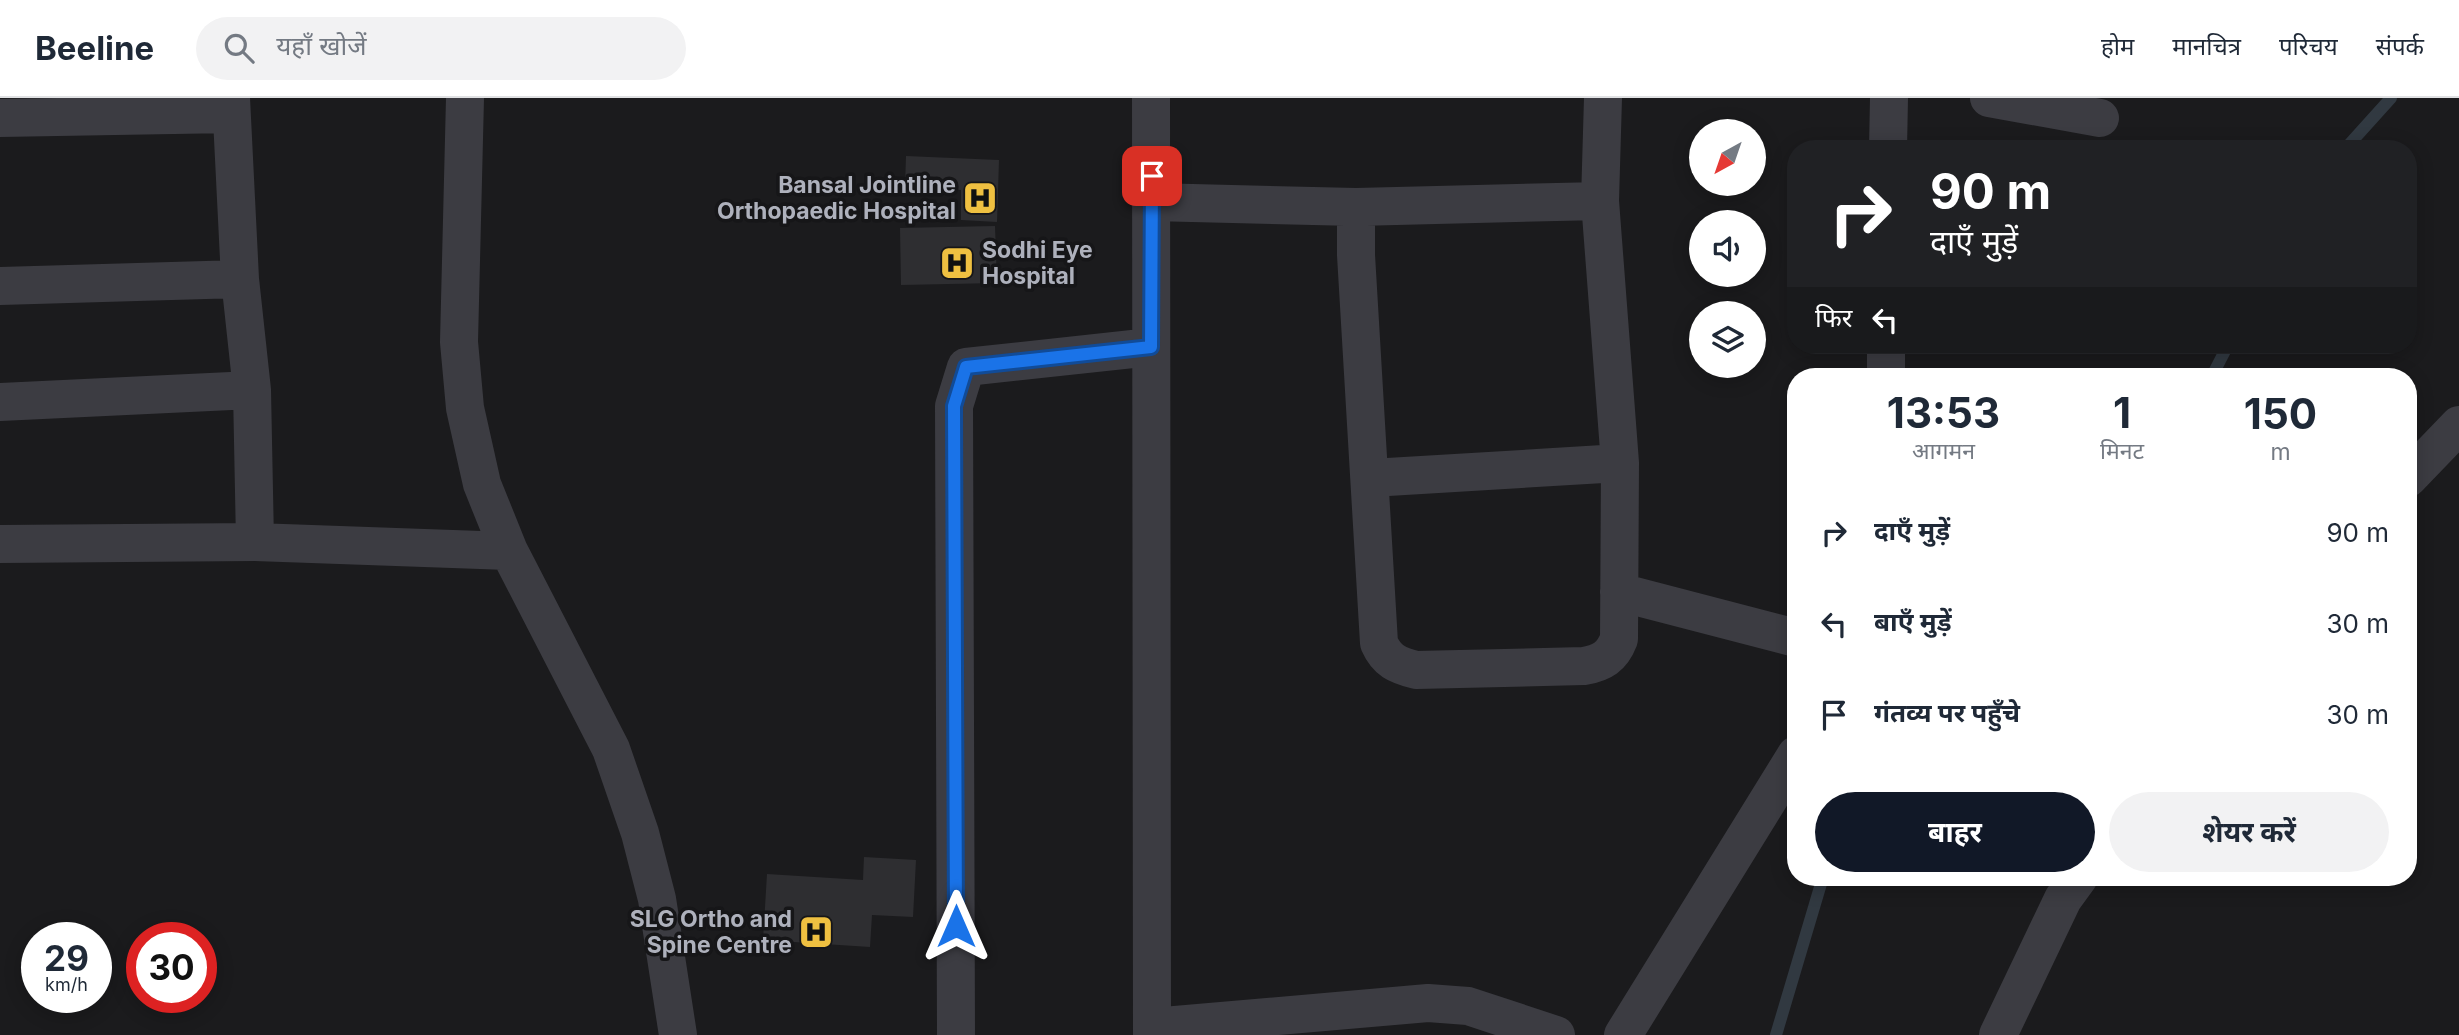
<!DOCTYPE html>
<html lang="hi">
<head>
<meta charset="utf-8">
<style>
	body { margin:0; font-family:Inter,"Noto Sans Devanagari",sans-serif; background:#f2f2f3; color:#1f2937; height:100vh; display:flex; flex-direction:column; font-size:26px; white-space:nowrap }
	* { box-sizing:border-box; margin:0 }
	p { font-size:23px; color:#747a83 }
	.icon { flex:none; width:38px; height:38px; fill:none; stroke:currentColor; stroke-width:2; stroke-linecap:round; stroke-linejoin:round }
	.map { position:relative; flex:1; overflow:hidden }
	.sheet { position:absolute; left:1787px; top:270px; width:630px; height:518px; display:flex; flex-direction:column; background:#fff; border-radius:28px; box-shadow:0 4px 18px #0003 }
	.sheet>* { flex:none }
	.hud { position:absolute; left:1787px; top:42px; width:630px; height:214px; border-radius:28px; box-shadow:0 4px 18px #0003; background:#202124; color:#fff; overflow:hidden }
	.needle { width:46px; rotate:220deg }
	.buttons { position:absolute; left:1689px; top:21px; display:grid; gap:14px }
	.buttons a { display:grid; place-items:center; width:77px; height:77px; border-radius:50%; background:#fff; box-shadow:0 4px 18px #0003; font-size:35px }
	.speed { position:absolute; left:21px; top:824px; display:flex; gap:14px; font-size:35px; font-weight:700; text-align:center }
	.speed>* { display:grid; place-content:center; width:91px; height:91px; border-radius:50%; background:#fff; box-shadow:0 4px 18px #0003; line-height:1 }
	.speed small { font-size:18px; font-weight:400 }
	.speed .limit { border:10px solid #d22; background:#fff; color:#111 }
	.pin { position:absolute; display:grid; place-items:center; width:60px; height:60px; color:#fff; margin:-30px; border-radius:14px; box-shadow:0 4px 10px #0006 }
	.me { position:absolute; width:77px; margin:-38px; rotate:0deg; stroke-linejoin:round; filter:drop-shadow(0 0 5px #0008) }
	.turn { display:flex; align-items:center; gap:24px; height:147px; padding:0 28px; font-size:32px }
	.turn .icon { width:91px; height:91px; stroke-width:2.5 }
	.turn b { display:block; font-size:49px; line-height:60px }
	.then { display:flex; align-items:center; height:66px; padding:0 28px; background:#0003; gap:14px; font-size:26px }
	.eta { display:flex; justify-content:space-evenly; align-items:center; height:119px; text-align:center }
	.eta b { font-size:42px; font-weight:700; line-height:49px }
	.cta { display:flex; gap:14px; margin-top:auto; padding:14px 28px }
	.cta a { flex:1; height:80px; border-radius:42px; background:#111827; color:#fff; font-size:28px; font-weight:700; line-height:80px; text-align:center }
	.cta a+a { background:#f2f2f3; color:#1f2937 }
	ul { padding:0; list-style:none }
	li { display:flex; align-items:center; gap:21px; height:91px; padding:0 28px }
	li div { flex:1 }
	li b { display:block; font-size:26px }
	li em { font-style:normal }
	header { display:flex; align-items:center; gap:42px; box-sizing:border-box; height:98px; padding:0 35px; background:#fff; border-bottom:2px solid #e0e1e3 }
	header strong { font-size:33px }
	nav { display:flex; gap:38px; margin-inline-start:auto; font-size:24px }
	.search { width:490px; height:63px; background:#f2f2f3; display:flex; align-items:center; gap:18px; box-sizing:border-box; padding:0 24px; border-radius:38px; color:#747a83; font-size:26px }
	.map>svg:first-child { display:block }
	.lines { fill:none; stroke-linecap:round; stroke-linejoin:round }
	.stream { stroke:#313941; stroke-width:12 }
	.building { fill:#2e2e31 }
	.street { stroke:#3c3c42; stroke-width:38 }
	.route-casing { stroke:#114b97; stroke-width:18 }
	.route { stroke:#1a73e8; stroke-width:12 }
	.labels { text-anchor:middle; dominant-baseline:central; stroke-width:7; stroke-linejoin:round; paint-order:stroke }
	.poi-label { font-size:23px; font-weight:bold; fill:#aeb1bc; stroke:#161618; text-anchor:end }
</style>
</head>
<body>
<header>
<strong>Beeline</strong>
<div class="search"><svg class="icon" aria-label="search" viewBox="0 0 24 24"><circle cx="10" cy="10" r="6"/><path d="M15 15l6 6"/></svg>यहाँ खोजें</div>
<nav><a>होम</a><a>मानचित्र</a><a>परिचय</a><a>संपर्क</a></nav>
</header>
<div class="map">
<svg width="2459" height="937" viewBox="0 0 2459 937">
	<rect width="100%" height="100%" fill="#1b1b1d"/>
	<g class="lines">
		<!-- stream -->
		<path class="stream" d="M2345 51 2391 0
			M2212 278 2228 247
			M1776 937 1823 779"/>
	</g>
	<!-- building -->
	<path class="building" d="M906 58 999 62 997 124 961 122V92L905 89Z
		M995 128 997 185 901 187 900 130Z
		M864 759 916 762 913 819 872 817 870 849 763 842 767 776 863 782Z"/>
	<g class="lines">
		<!-- street -->
		<path class="street" d="M465 0 459 244 465 310 482 386 509 453 611 651 640 735 657 801 678 937
			M1151 0 1152 937
			M1989 0 2100 20
			M0 20 231 16
			M1888 51 1889 0
			M1152 104 1356 109V157L1379 545C1387 563 1397 567 1416 572L1584 568C1602 565 1612 559 1619 541L1620 365 1600 103 1603 0
			M1356 109 1600 103
			M240 181 252 292 255 444
			M0 188 240 181 231 0
			M1886 278V247
			M0 304 252 292
			M1371 380 1620 365
			M2408 380 2459 327
			M0 446 255 444 509 453
			M1619 494 1796 540
			M1152 929 1428 905 1468 908 1556 937
			M956 937 954 308 966 269 1151 249
			M1623 937 1796 657
			M1998 937 2063 801 2079 779"/>
	</g>
	<g class="lines">
		<!-- route casing -->
		<g class="route-casing">
			<path id="route" d="M956 828 954 308 966 269 1151 249 1152 78"/>
		</g>
		<!-- route -->
		<use href="#route" class="route"/>
	</g>
	<!-- icons -->
	<defs>
		<g id="hospital-square" transform="scale(1.75)"><rect x="-9" y="-9" width="18" height="18" rx="4" fill="#efc041" stroke="#161618"/><path d="M-5-5h3v3.5h4V-5h3V5h-3V1.5h-4V5h-3Z" fill="#111"/></g>
	</defs>
	<g fill-rule="evenodd">
		<use href="#hospital-square" x="980" y="100"/>
		<use href="#hospital-square" x="957" y="165"/>
		<use href="#hospital-square" x="816" y="834"/>
	</g>
	<g class="labels">
		<!-- poi labels -->
		<g class="poi-label">
			<text x="956" y="87">Bansal Jointline<tspan x="956" dy="26">Orthopaedic Hospital</tspan></text>
			<text x="982" y="152" text-anchor="start">Sodhi Eye<tspan x="982" dy="26">Hospital</tspan></text>
			<text x="792" y="821">SLG Ortho and<tspan x="792" dy="26">Spine Centre</tspan></text>
		</g>
	</g>
</svg>
<div class="buttons">
<a><svg class="needle" viewBox="-14 -14 28 28"><path d="M0-13l5 13h-10z" fill="#e53935"/><path d="M0 13l5-13h-10z" fill="#747a83"/></svg></a>
<a><svg class="icon" aria-label="sound" viewBox="0 0 24 24"><path d="M4 9h4l5-4v14l-5-4H4zM17 9q2 3 0 6"/></svg></a>
<a><svg class="icon" aria-label="layers" viewBox="0 0 24 24"><path d="M12 4l9 5-9 5-9-5zM3 14l9 5 9-5"/></svg></a>
</div>
<div class="speed"><div>29<small>km/h</small></div><div class="limit">30</div></div>
<div class="pin" style="left:1152px;top:78px;background:#d93025"><svg class="icon" aria-label="arrive" viewBox="0 0 24 24"><path d="M6 21V4h12l-3 4 3 4H6"/></svg></div>
<svg class="me" style="left:956px;top:828px" viewBox="-20 -20 40 40"><path d="M0-17L14 15 0 8-14 15z" fill="#1a73e8" stroke="#fff" stroke-width="4"/></svg>
<div class="hud">
<div class="turn"><svg class="icon" aria-label="right" viewBox="0 0 24 24"><path d="M7 20v-9h11M14 6l5 5-5 5"/></svg><div><b>90 m</b>दाएँ मुड़ें</div></div>
<div class="then">फिर<svg class="icon" aria-label="left" viewBox="0 0 24 24"><path d="M17 20v-9H6M10 6l-5 5 5 5"/></svg></div>
</div>
<section class="sheet">
<div class="eta">
<div><b>13:53</b><p>आगमन</p></div>
<div><b>1</b><p>मिनट</p></div>
<div><b>150</b><p>m</p></div>
</div>
<ul>
<li><svg class="icon" aria-label="right" viewBox="0 0 24 24"><path d="M7 20v-9h11M14 6l5 5-5 5"/></svg><div><b>दाएँ मुड़ें</b></div><em>90 m</em></li>
<li><svg class="icon" aria-label="left" viewBox="0 0 24 24"><path d="M17 20v-9H6M10 6l-5 5 5 5"/></svg><div><b>बाएँ मुड़ें</b></div><em>30 m</em></li>
<li><svg class="icon" aria-label="arrive" viewBox="0 0 24 24"><path d="M6 21V4h12l-3 4 3 4H6"/></svg><div><b>गंतव्य पर पहुँचे</b></div><em>30 m</em></li>
</ul>
<div class="cta"><a>बाहर</a><a>शेयर करें</a></div>
</section>
</div>
</body>
</html>
